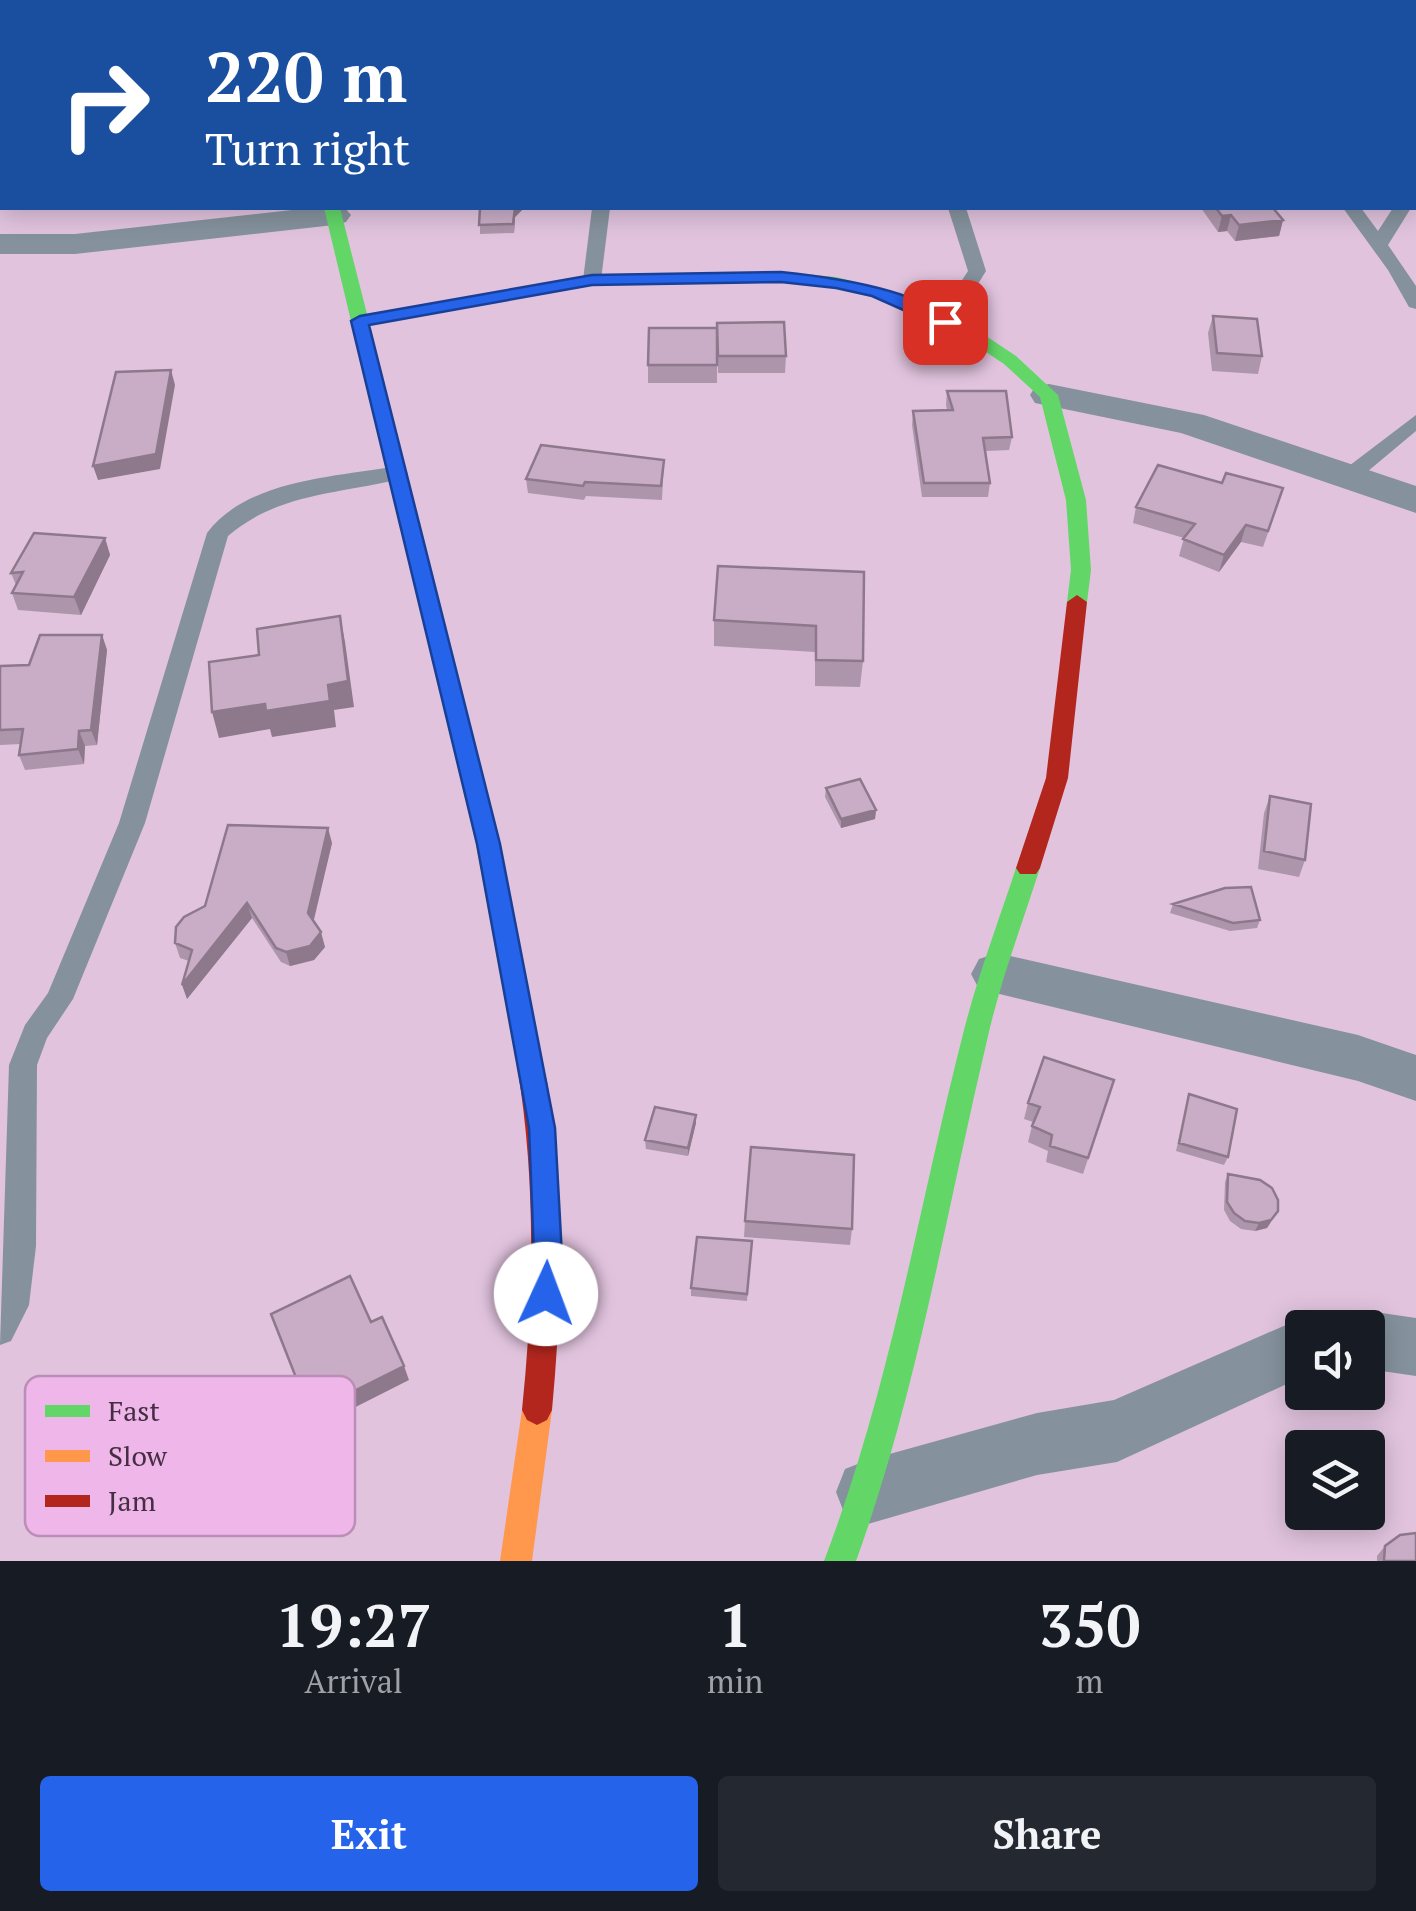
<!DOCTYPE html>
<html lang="en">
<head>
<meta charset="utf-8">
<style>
	body { margin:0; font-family:"PT Serif",serif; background:#242831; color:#f1f3f6; height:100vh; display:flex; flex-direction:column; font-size:38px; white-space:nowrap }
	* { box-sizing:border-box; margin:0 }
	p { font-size:32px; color:#9ea1a6 }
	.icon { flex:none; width:55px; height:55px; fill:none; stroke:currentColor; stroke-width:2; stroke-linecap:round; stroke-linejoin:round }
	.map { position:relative; height:1561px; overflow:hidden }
	.details { display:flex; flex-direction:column; background:#171b24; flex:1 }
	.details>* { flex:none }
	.hud { position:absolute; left:0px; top:0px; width:1418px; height:210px; box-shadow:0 5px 25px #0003; background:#1a4fa0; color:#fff; overflow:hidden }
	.buttons { position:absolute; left:1285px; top:1310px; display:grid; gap:20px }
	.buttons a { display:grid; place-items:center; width:100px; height:100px; border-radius:10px; background:#171b24; box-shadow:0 5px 25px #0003; font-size:50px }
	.pin { position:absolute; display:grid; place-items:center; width:85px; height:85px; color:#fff; margin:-42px; border-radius:20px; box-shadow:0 5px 15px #0006 }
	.me { position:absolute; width:110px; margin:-55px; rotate:2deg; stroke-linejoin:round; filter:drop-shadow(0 0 8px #0008) }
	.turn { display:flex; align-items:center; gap:35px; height:210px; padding:0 40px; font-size:45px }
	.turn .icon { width:130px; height:130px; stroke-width:2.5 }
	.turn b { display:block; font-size:70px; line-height:85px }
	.eta { display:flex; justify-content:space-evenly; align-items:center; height:170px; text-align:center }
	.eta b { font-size:60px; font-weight:700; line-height:70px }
	.primary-button { display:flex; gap:20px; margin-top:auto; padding:20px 40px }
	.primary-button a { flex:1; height:115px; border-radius:10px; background:#2563eb; color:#fff; font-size:40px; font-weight:700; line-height:115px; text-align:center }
	.primary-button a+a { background:#242831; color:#f1f3f6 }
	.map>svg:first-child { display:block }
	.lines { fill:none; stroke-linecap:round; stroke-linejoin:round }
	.lane { fill:#85929d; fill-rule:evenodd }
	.street { fill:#85929d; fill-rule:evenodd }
	.fast { fill:#63d668; fill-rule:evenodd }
	.slow { fill:#ff974d; fill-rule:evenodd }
	.jam { fill:#b3261e; fill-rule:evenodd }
	.wall { fill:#ad95ab }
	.shaded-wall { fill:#8d798b }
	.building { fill:#c9adc7; stroke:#8d798b; stroke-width:2.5 }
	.route { fill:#2563eb; stroke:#184099; stroke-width:2.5 }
	.key { fill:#eeb6e9; stroke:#bb8db7; stroke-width:2.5 }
	.key-label { font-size:28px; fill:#442e42 }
</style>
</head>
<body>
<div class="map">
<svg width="1416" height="1561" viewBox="0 0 1416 1561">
	<rect width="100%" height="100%" fill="#e1c3de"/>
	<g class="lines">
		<!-- lane -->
		<path class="lane" d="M612 0H628L629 2H614Z
			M1126 0H1148L1150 2H1125Z
			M1416 178V190H1415V178Z
			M592 208H610L601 280 592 286 583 280Z
			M948 208H966L986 271 952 326 945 328 935 322 968 271Z
			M1343 208H1361L1378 231 1393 208H1411L1388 245 1416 286V309L1409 307 1388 270Z
			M1416 415V431L1355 482H1341L1337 477 1341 472Z
			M397 466 408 473 404 478C342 494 279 492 228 536L145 823 73 999 47 1038 37 1065 36 1246 29 1305 11 1341 0 1345 9 1065 25 1025 48 993 119 823 207 533C247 479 337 477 397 466Z"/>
		<!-- street -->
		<path class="street" d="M2 15V35L0 36V16Z
			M310 208H345L351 215 346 222 334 225 75 254H0V234H75Z
			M1049 384 1204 415 1416 486V513L1181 433 1035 403 1030 395 1035 387Z
			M997 953 1358 1035 1416 1055V1101L1358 1081 979 989 971 974 979 959Z
			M1368 1311 1416 1318V1376L1368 1369V1328H1343L1346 1319Z
			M1302 1318 1324 1328H1302V1377L1117 1462 1037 1475 868 1524 845 1515 836 1492 845 1469 868 1460 1037 1413 1114 1400Z"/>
		<!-- fast -->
		<path class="fast" d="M324 208H340L367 314 592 275 781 272 836 277 884 289 974 328 1016 356 1058 395 1086 500 1091 570 1087 602 1077 609 1067 602 1071 570 1066 500 1040 397 1004 364 962 336 872 297 836 287 781 282 592 285 369 324 500 844 543 1065 539 1073 530 1076 521 1073 517 1065 476 844Z
			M1028 859 1036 862 1040 868C1022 924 1001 979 988 1036 946 1212 918 1390 856 1561H824C891 1385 917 1214 963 1034 977 978 998 923 1016 868L1020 862Z"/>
		<!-- slow -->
		<path class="slow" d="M296 0H310V2H297Z
			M537 1395 547 1400 552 1410 532 1561H500L522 1410 527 1400Z"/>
		<!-- jam -->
		<path class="jam" d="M1077 595 1087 602 1068 778 1040 868 1036 874H1020L1016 868 1046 778 1067 602Z
			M530 1054 539 1057C549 1077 550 1103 552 1125 564 1220 561 1315 552 1410L547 1420 537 1425 527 1420 522 1410C534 1294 536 1180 517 1065L521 1057Z"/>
	</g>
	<!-- wall -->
	<path class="wall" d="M76 0H181V2H76Z
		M0 140H2V208H33V210L0 209Z
		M480 208H524L515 217 514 233 480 234Z
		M1201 208H1273L1283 220 1279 236 1235 241 1227 231 1218 232Z
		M1213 316 1262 356 1258 374 1212 371 1208 333Z
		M717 323 786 356 785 373H718Z
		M717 328V383H648V365Z
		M947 391 1012 437 1009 450 986 451 990 483 988 497H922L912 425 913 411 947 410 946 405Z
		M664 460 662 500 586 496 584 500 528 493 526 479Z
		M1278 504 1263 547 1241 542 1219 572 1179 556 1184 538 1133 523 1136 507Z
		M105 538 110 555 81 615 18 610 12 593 16 585 11 573Z
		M864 572 863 661 860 687 815 686V652L714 646V620Z
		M102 635 107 650 97 745 85 746 84 764 25 770 19 755 21 744 0 745V666L29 665Z
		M826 788 876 810 875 819 841 828 825 797Z
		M1270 796 1305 860 1299 877 1258 869 1264 813Z
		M332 843 313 921 325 947 314 960 290 966 281 962 252 918 187 999 189 961 180 958 175 943Z
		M1173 904 1260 920 1257 928 1230 931 1170 913Z
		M1114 1080 1083 1174 1046 1162 1048 1151 1028 1142 1033 1122 1024 1119 1028 1103Z
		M1189 1094 1228 1157 1224 1165 1176 1151Z
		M696 1115V1123L688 1156 646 1149 645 1140Z
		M1228 1174 1278 1211 1267 1228 1255 1231 1241 1229 1230 1221 1224 1210 1225 1182Z
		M745 1221 852 1229 850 1245 744 1237Z
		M752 1241 747 1301 691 1296V1288Z
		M295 1420 262 1462 249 1470 235 1469 224 1463 221 1456Z
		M1385 1546 1416 1561H1377V1556Z"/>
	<!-- shaded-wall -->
	<path class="shaded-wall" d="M514 208H524L515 217 514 233Z
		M1231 215 1227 231 1218 232 1222 216Z
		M1283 220 1279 236 1235 241 1239 225Z
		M171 370 175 385 160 469 98 480 93 466Z
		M1246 525 1241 542 1219 572 1224 555Z
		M105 538 110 555 81 615 74 597Z
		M340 616 345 642 354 707 334 710 336 727 272 737 270 729 219 738 212 712 328 685Z
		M102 635 107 650 97 745 91 730Z
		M79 731 85 746 84 764 78 749Z
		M876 810 875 819 841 828V819Z
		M328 828 332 843 312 928 308 913Z
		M247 903 252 918 187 999 182 985Z
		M321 932 325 947 314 960 290 966 286 952Z
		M696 1115V1123L688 1156V1148Z
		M1278 1211 1267 1228 1255 1231 1259 1223Z
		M404 1366 409 1380 316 1427 310 1413Z
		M292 1413 295 1420 262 1462 249 1470 246 1463Z"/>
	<!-- building -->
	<path class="building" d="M132 0H176V2H145Z
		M484 0H585V2H483Z
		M1388 0H1416V54L1415 2H1387Z
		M0 140H2V193H0Z
		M480 208H515L513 224 479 225Z
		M1216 208H1273L1283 220 1239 225 1231 215 1222 216Z
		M1213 316 1257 319 1262 356 1217 353Z
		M784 322 786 356H718L717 323Z
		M649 328H717V365H648Z
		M171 370 156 454 93 466 116 372Z
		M947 391H1006L1012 437 983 438 990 483H924L913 411 953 410Z
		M541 445 664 460 661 486 585 482 583 486 526 479Z
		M1158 465 1222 483 1226 473 1283 488 1268 531 1246 525 1224 555 1183 539 1195 524 1136 507Z
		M34 533 105 538 74 597 12 593 23 572 11 573Z
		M718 566 864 572 863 661 816 660V626L714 620Z
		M340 616 348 681 328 685 330 701 266 711 265 704 212 712 209 662 259 655 257 629Z
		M40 635H102L91 730 79 731 78 749 19 755 23 729 0 730V666L29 665Z
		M860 779 876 810 841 819 826 788Z
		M1270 796 1311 804 1305 860 1264 851Z
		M228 825 328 828 308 913 321 932 310 946 286 952 276 948 247 903 182 985 192 950 175 943 176 927 184 917 205 906Z
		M1251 887 1260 920 1233 923 1173 904 1225 888Z
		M1044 1057 1114 1080 1088 1158 1050 1146 1052 1135 1032 1126 1040 1107 1028 1103Z
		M1189 1094 1237 1109 1228 1157 1179 1143Z
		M655 1107 696 1115 688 1148 645 1140Z
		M751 1147 854 1155 852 1229 745 1221Z
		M1228 1174 1260 1180 1272 1188 1278 1200V1211L1271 1220 1259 1223 1245 1221 1234 1213 1227 1202Z
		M697 1237 752 1241 747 1294 691 1288Z
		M350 1276 371 1322 382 1317 404 1366 310 1413 271 1314Z
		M1416 1533V1561H1384L1385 1546 1400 1535Z"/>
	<!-- route -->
	<path class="route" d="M781 272C831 277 916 289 954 322L939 326 872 296 836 288 781 282 592 285 369 325 500 844 555 1128 562 1256 556 1303 546 1307 536 1303 531 1294 534 1256 529 1128 477 844 351 321 360 316 592 275Z"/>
	<!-- legend -->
	<rect x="25" y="1376" width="330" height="160" rx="15" class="key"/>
	<rect x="45" y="1405" width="45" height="12" fill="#63d668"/>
	<rect x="45" y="1450" width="45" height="12" fill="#ff974d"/>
	<rect x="45" y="1495" width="45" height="12" fill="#b3261e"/>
	<g class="key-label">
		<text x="108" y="1421">Fast</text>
		<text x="108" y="1466">Slow</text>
		<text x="108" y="1511">Jam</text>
	</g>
</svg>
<div class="buttons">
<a><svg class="icon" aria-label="sound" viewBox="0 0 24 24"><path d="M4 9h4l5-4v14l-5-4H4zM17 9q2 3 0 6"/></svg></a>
<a><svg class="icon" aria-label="layers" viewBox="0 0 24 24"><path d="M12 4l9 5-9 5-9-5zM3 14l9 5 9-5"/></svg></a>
</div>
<div class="pin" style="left:945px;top:322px;background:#d93025"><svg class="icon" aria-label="arrive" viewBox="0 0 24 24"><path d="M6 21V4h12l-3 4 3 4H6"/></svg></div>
<svg class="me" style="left:546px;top:1294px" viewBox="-20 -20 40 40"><circle r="19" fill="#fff"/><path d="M0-13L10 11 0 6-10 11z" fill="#2563eb"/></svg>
<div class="hud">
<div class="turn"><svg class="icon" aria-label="right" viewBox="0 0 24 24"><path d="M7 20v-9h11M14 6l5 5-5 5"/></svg><div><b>220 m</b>Turn right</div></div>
</div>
</div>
<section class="details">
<div class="eta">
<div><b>19:27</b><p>Arrival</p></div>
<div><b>1</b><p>min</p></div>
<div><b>350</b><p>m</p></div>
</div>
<div class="primary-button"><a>Exit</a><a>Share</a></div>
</section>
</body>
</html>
